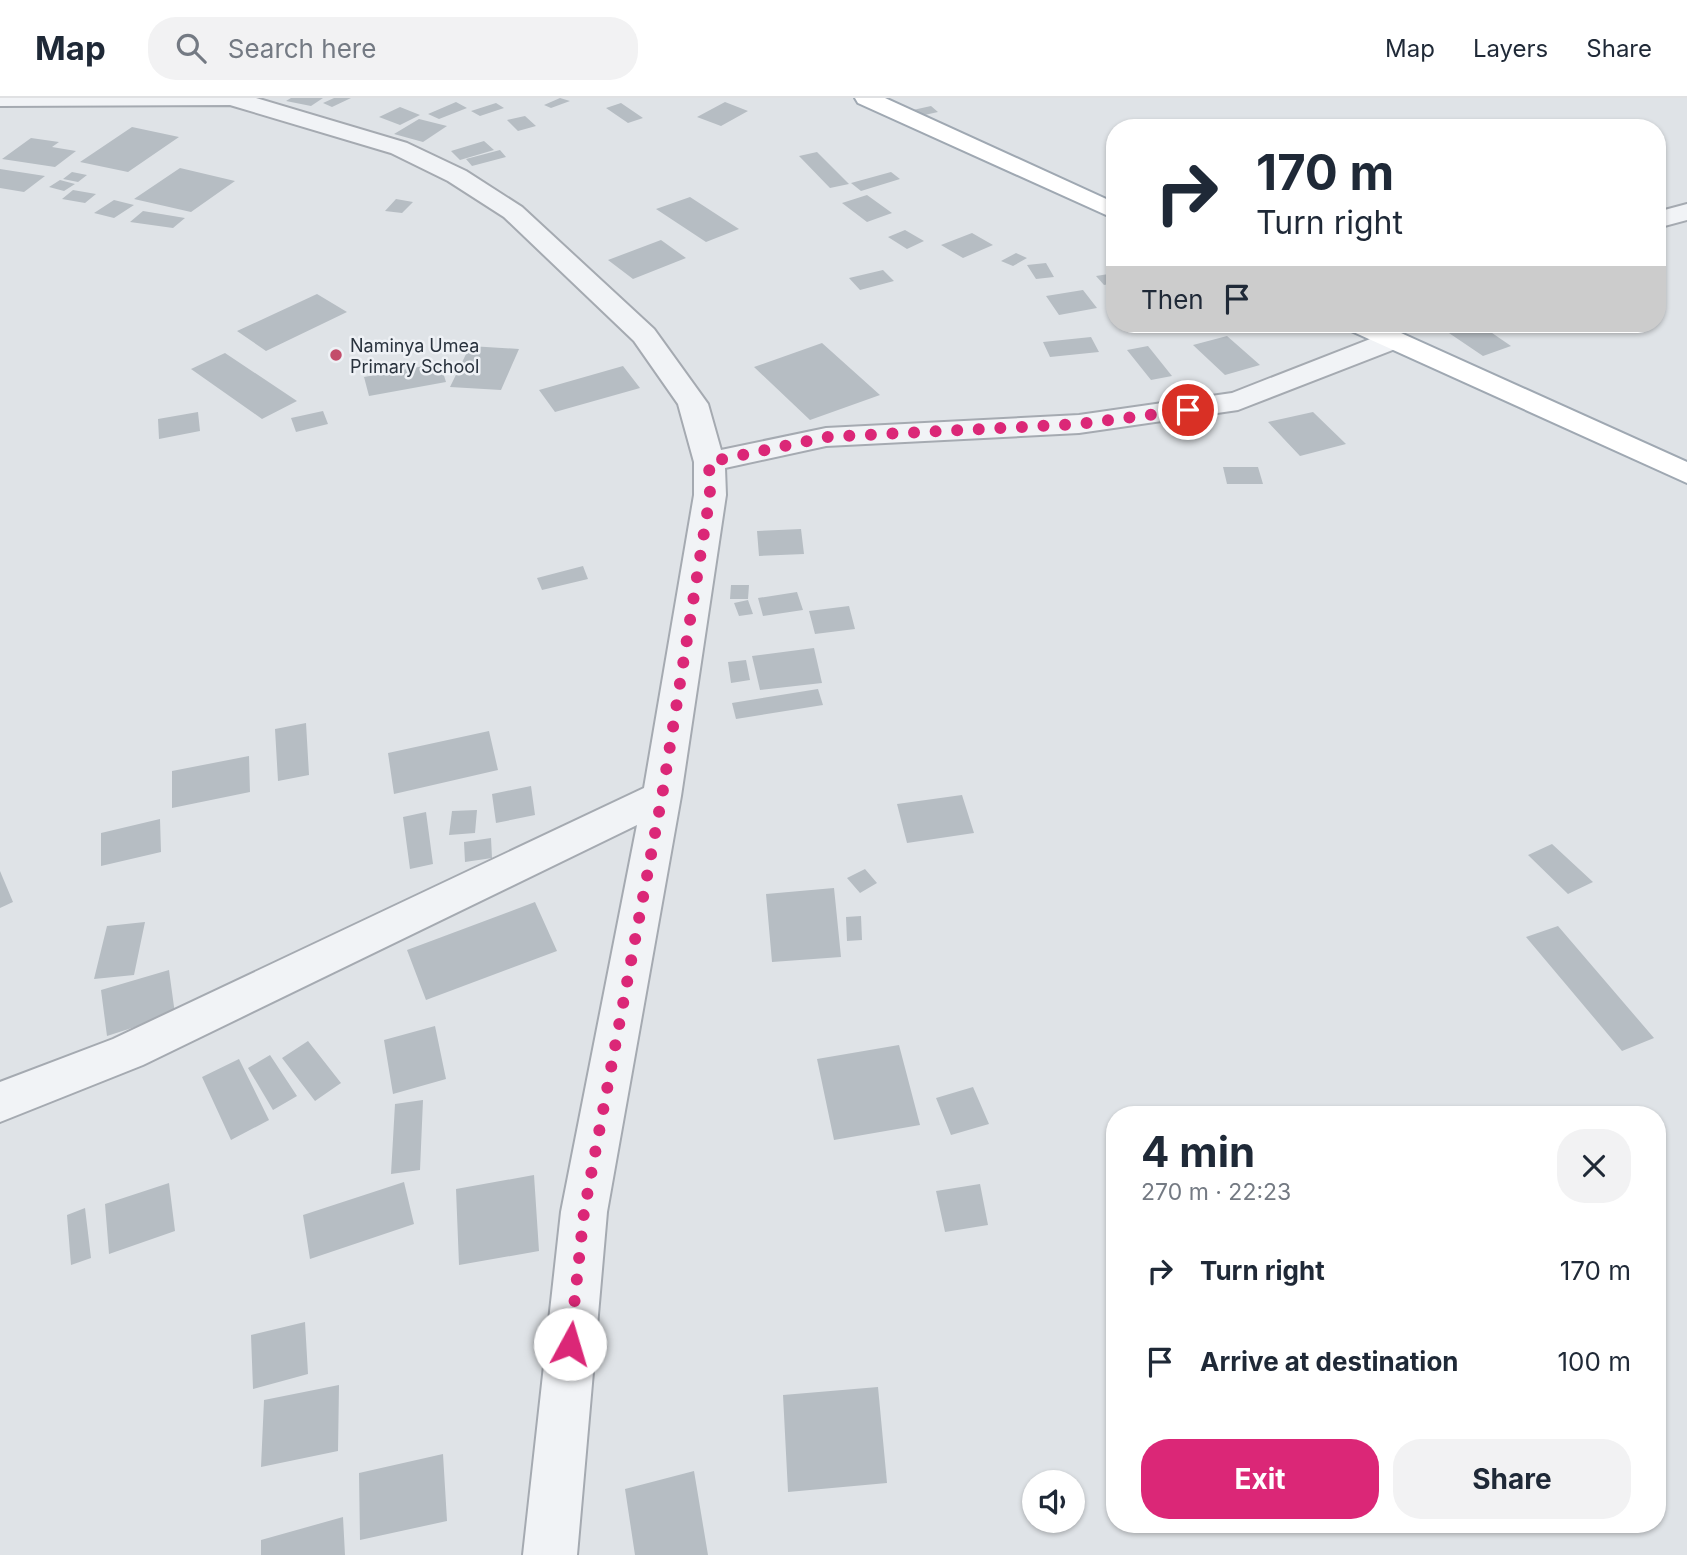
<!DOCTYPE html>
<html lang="en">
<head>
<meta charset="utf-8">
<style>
	body { margin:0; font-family:Inter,sans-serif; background:#f2f2f3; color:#1f2937; height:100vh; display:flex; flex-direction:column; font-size:26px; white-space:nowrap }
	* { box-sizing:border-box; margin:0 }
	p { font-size:23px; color:#747a83 }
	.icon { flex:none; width:38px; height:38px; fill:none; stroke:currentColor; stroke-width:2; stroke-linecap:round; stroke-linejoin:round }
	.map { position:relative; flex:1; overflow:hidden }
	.panel { position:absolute; left:1106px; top:1008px; width:560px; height:427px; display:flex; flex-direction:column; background:#fff; border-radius:28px; box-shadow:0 2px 5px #0004 }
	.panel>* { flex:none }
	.banner { position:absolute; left:1106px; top:21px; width:560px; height:214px; border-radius:28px; box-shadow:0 2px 5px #0004; background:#fff; color:#1f2937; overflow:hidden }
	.fabs { position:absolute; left:1022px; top:1372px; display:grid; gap:14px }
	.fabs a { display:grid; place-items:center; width:63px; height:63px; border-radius:50%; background:#fff; box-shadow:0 2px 5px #0004; font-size:35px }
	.pin { position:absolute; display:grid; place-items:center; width:60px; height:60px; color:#fff; margin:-30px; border:4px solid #fff; border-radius:50%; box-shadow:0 2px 7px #0007 }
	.me { position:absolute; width:77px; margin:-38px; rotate:6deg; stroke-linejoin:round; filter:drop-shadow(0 0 5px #0008) }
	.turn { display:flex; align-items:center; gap:24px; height:147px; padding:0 35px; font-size:32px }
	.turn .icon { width:91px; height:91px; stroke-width:2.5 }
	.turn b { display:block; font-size:49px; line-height:60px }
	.then { display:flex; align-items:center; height:66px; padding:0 35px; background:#0003; gap:14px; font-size:26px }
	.round { display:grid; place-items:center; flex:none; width:74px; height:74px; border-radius:28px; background:#f2f2f3 }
	.summary { display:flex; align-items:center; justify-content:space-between; height:119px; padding:0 35px }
	h1 { font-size:42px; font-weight:700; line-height:52px }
	.cta { display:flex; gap:14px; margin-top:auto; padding:14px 35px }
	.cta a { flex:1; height:80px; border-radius:28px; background:#db2777; color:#fff; font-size:28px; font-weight:700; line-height:80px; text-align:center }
	.cta a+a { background:#f2f2f3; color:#1f2937 }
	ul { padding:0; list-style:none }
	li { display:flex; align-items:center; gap:21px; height:91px; padding:0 35px }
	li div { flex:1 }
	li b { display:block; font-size:26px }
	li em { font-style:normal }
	header { display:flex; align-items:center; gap:42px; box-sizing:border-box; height:98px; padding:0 35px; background:#fff; border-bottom:2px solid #e0e1e3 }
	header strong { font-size:33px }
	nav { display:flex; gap:38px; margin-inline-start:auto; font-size:24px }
	.search { width:490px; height:63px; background:#f2f2f3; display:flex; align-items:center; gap:18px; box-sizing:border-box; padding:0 24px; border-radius:28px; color:#747a83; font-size:26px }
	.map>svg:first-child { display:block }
	.building { fill:#b6bdc3 }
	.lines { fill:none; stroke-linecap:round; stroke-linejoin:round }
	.minor-casing { stroke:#a5aab1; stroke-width:4 }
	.major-casing { stroke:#9fa8b2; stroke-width:4 }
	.minor { fill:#f1f3f6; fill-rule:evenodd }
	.major { fill:#fff; fill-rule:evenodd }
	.route { stroke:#db2777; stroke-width:12; stroke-dasharray:0 21.6 }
	.poi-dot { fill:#c34d6b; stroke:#eef1f5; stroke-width:2.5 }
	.labels { text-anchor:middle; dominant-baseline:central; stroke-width:5; stroke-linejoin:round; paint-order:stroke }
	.far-poi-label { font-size:18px; fill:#29323d; stroke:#eef1f5; text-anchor:start }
</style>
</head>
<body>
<header>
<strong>Map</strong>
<div class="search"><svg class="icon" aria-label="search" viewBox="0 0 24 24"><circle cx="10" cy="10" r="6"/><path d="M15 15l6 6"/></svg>Search here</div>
<nav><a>Map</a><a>Layers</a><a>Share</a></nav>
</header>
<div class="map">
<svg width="1687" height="1457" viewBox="0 0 1687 1457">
	<rect width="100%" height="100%" fill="#dfe3e7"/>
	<!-- building -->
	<path class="building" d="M291 0H323L311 8 286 3Z
		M334 0H351L332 9 323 5Z
		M560 0 570 3 551 10 544 7Z
		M456 4 467 10 439 21 428 16Z
		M725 4 748 13 721 28 697 19Z
		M496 5 504 10 480 18 471 13Z
		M621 5 643 20 628 25 606 10Z
		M931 8 938 14 920 18 913 12Z
		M400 9 420 17 400 27 379 19Z
		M525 18 536 28 518 33 507 22Z
		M419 21 447 28 423 44 394 36Z
		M132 29 179 39 128 74 80 64Z
		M31 40 59 44 52 49 76 53 55 69 2 61Z
		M484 43 494 52 460 62 451 53Z
		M500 52 506 59 472 68 466 61Z
		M817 54 849 86 830 90 799 58Z
		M180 70 235 83 191 114 134 101Z
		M0 71 45 78 24 94 0 90Z
		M72 74 87 77 78 84 63 81Z
		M891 74 900 81 861 93 851 85Z
		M60 82 75 86 64 93 49 89Z
		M73 92 96 96 85 105 62 101Z
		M867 97 892 115 867 124 842 105Z
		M690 99 739 131 706 144 656 111Z
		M396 101 413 104 402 115 385 113Z
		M114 102 134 107 114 120 94 115Z
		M143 113 185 120 173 130 130 124Z
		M905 132 924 143 907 151 888 139Z
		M972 135 993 147 963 160 941 147Z
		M661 142 686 160 633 181 608 162Z
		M1016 155 1027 160 1013 168 1001 163Z
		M1046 165 1054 179 1036 181 1027 167Z
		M883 172 894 183 860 192 849 180Z
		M1115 175V185L1104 187 1096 178Z
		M1083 192 1097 210 1059 217 1046 198Z
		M317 196 347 214 266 253 237 233Z
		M1457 226H1479L1511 248 1483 258 1443 231Z
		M1227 238 1260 267 1225 277 1193 247Z
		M1091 239 1099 254 1050 259 1043 244Z
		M822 245 880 297 810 322 754 269Z
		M470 248 519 251 501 292 450 289Z
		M1148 248 1172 278 1151 282 1127 252Z
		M225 255 297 303 262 321 191 271Z
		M440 265 446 284 369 298 364 279Z
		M623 268 640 290 555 314 539 292Z
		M323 313 328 326 296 334 291 320Z
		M198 314 200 333 159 341 158 321Z
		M1313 314 1346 346 1300 358 1268 324Z
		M1223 369H1258L1263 386H1227Z
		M801 431 804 456 759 458 757 433Z
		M583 468 588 481 542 492 537 480Z
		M731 487H749L748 501H730Z
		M797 494 803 512 763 518 758 500Z
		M748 502 753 516 739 518 734 505Z
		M849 508 855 531 815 536 809 513Z
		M814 550 822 585 760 592 752 558Z
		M746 562 750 582 731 585 728 564Z
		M818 591 823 607 736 621 732 605Z
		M306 625 309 677 278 683 275 631Z
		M489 633 498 672 394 696 388 655Z
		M249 658 250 694 172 710V673Z
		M531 688 535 717 496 725 492 696Z
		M962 697 974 735 907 745 897 706Z
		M477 712 475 735 449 737 452 713Z
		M426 714 433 766 410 771 403 719Z
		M160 721 161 754 101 768V735Z
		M491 740 492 760 465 764 464 744Z
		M1552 746 1593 784 1568 796 1528 757Z
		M865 771 877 785 860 795 847 780Z
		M0 773 13 804 0 810Z
		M834 790 841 859 772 864 766 796Z
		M535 804 557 853 426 902 407 852Z
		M861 818 862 842 847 843 846 819Z
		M145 824 134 877 94 881 107 828Z
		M1558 828 1654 940 1622 953 1526 839Z
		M169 872 175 916 107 938 101 892Z
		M435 928 446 981 393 996 384 942Z
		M308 943 341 985 315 1003 282 960Z
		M899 947 920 1027 834 1042 817 961Z
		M270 957 297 998 273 1012 248 970Z
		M239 961 269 1022 231 1042 202 979Z
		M973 989 989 1026 951 1037 936 1000Z
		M423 1002 420 1072 391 1076 395 1006Z
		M534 1077 539 1153 459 1167 456 1091Z
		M404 1084 414 1126 310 1161 303 1117Z
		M169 1085 175 1133 109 1156 105 1106Z
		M980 1086 988 1127 945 1134 936 1093Z
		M85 1110 91 1160 71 1167 67 1117Z
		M305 1224 308 1276 253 1291 251 1237Z
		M339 1287 338 1353 261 1369 264 1302Z
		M878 1289 887 1385 788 1394 783 1297Z
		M443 1356 447 1423 360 1442 359 1375Z
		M694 1373 708 1457H635L625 1391Z
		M343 1419 345 1457H261V1442Z"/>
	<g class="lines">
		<!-- minor casing -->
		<g class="minor-casing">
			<path id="minor" d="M0 0H256L407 45 466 73 522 109 654 231 708 306 721 352 826 330 1079 317 1232 295 1383 236 1393 234 1403 236 1407 242 1403 248 1238 312 1079 335 826 348 725 370 726 397 681 698 607 1114 577 1457H523L561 1114 637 727 143 967 0 1024V984L113 941 644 690 694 397V364L678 306 634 243 504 119 448 83 391 55 230 7 0 8Z
				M1687 106V122L1657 130V114Z"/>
		</g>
		<!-- major casing -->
		<g class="major-casing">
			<path id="major" d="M855 0H885L1115 105V121L858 5Z
				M1345 226H1381L1687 364V385L1349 232Z"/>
		</g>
		<!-- minor -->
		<use href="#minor" class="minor"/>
		<!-- major -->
		<use href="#major" class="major"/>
	</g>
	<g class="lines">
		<!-- route -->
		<path class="route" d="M570 1246 584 1114 662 698 710 397 709 364 826 339 1079 326 1188 312"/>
	</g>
	<!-- markers -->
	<circle class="poi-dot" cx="336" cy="257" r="7"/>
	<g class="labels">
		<!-- far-poi labels -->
		<g class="far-poi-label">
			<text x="350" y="247">Naminya Umea<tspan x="350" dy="21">Primary School</tspan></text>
		</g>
	</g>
</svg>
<div class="fabs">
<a><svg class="icon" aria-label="sound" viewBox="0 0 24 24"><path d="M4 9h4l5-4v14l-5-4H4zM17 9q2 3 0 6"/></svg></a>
</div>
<div class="pin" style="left:1188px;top:312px;background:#d93025"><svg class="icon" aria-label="arrive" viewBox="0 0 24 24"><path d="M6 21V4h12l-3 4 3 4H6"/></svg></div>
<svg class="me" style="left:570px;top:1246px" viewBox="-20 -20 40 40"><circle r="19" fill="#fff"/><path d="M0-13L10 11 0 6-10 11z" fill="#db2777"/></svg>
<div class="banner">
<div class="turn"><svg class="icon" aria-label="right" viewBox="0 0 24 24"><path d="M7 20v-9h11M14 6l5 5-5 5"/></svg><div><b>170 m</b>Turn right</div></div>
<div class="then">Then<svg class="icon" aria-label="arrive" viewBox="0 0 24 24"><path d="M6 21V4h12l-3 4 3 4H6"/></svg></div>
</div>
<section class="panel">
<div class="summary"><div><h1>4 min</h1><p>270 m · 22:23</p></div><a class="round"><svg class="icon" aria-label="close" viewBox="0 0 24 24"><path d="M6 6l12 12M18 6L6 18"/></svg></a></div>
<ul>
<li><svg class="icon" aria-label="right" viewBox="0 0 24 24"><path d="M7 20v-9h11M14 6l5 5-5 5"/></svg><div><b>Turn right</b></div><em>170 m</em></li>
<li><svg class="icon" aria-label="arrive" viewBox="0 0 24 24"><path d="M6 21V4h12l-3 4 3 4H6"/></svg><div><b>Arrive at destination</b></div><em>100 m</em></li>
</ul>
<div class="cta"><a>Exit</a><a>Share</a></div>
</section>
</div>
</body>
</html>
